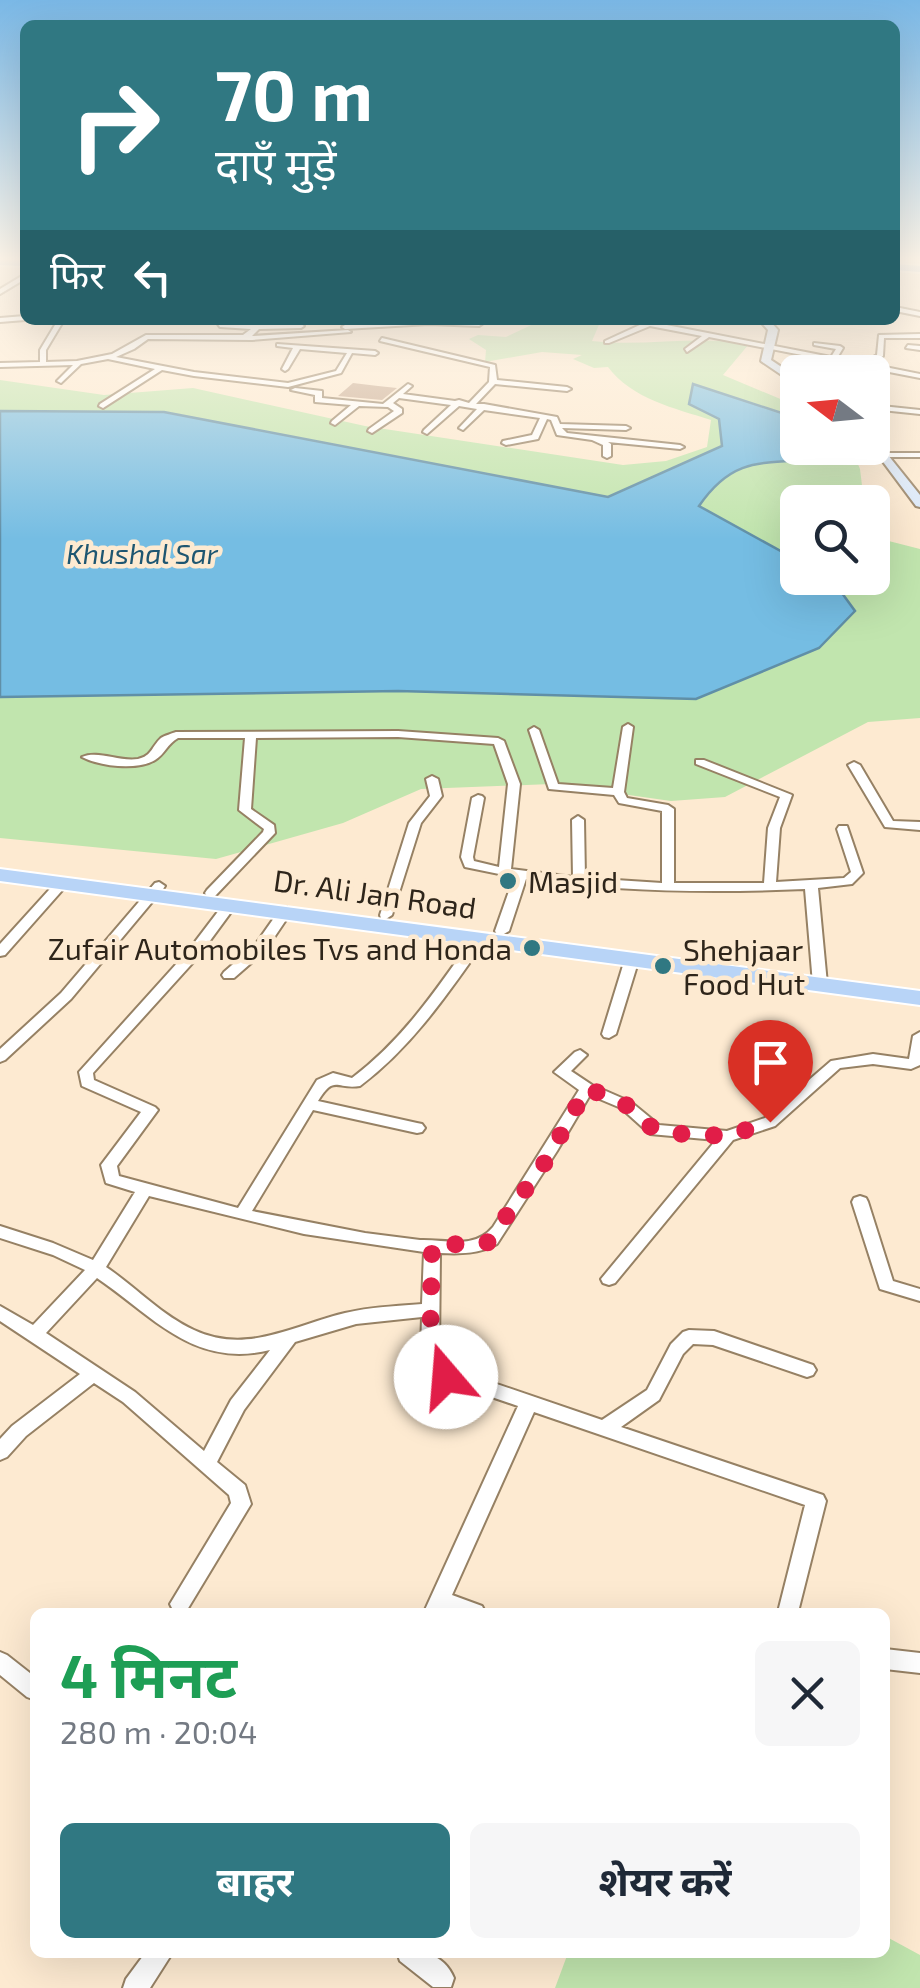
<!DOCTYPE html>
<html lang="hi">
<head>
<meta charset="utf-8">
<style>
	body { margin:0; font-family:"Exo 2","Noto Sans Devanagari",sans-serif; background:#f6f6f7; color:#1f2937; height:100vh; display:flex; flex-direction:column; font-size:38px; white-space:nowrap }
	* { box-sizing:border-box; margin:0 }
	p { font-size:32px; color:#747a83 }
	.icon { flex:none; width:55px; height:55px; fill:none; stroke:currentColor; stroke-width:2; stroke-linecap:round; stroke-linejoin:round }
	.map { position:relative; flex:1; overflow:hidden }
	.details { position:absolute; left:30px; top:1608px; width:860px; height:350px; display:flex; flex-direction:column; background:#fff; border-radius:15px; box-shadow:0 10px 40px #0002 }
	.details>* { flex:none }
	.top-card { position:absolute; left:20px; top:20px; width:880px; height:305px; border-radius:15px; box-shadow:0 10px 40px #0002; background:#307882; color:#fff; overflow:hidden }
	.needle { width:65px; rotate:286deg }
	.controls { position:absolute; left:780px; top:355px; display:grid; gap:20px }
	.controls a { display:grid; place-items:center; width:110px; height:110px; border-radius:15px; background:#fff; box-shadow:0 10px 40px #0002; font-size:50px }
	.pin { position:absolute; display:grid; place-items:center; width:85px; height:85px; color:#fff; margin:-102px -42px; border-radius:50% 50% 50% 0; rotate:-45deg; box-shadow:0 0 10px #0007 }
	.pin .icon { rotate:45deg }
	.me { position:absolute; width:110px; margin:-55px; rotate:342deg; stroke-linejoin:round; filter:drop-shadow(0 0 8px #0008) }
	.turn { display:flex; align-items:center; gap:35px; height:210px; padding:0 30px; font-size:45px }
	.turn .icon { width:130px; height:130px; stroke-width:2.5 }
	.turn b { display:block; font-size:70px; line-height:85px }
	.then { display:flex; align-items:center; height:95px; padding:0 30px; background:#0003; gap:20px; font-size:38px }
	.round { display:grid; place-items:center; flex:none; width:105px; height:105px; border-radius:15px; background:#f6f6f7 }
	.headline { display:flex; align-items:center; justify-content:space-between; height:170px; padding:0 30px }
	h1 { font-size:60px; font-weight:700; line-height:75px; color:#1e9e55 }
	.button { display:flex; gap:20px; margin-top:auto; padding:20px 30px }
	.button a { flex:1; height:115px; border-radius:15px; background:#307882; color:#fff; font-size:40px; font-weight:700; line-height:115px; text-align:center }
	.button a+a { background:#f6f6f7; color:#1f2937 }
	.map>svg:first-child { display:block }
	.green { fill:#c1e5ae }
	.water { fill:#75bde3; stroke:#608fa7; stroke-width:2.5 }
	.building { fill:#c8aa91 }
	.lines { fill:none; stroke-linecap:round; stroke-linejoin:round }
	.street-casing { stroke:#968164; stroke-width:4 }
	.secondary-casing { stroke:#968164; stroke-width:4 }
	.primary-casing { stroke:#fff; stroke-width:4 }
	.highway-casing { stroke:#fff; stroke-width:4 }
	.street { fill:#fff; fill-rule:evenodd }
	.secondary { fill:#dbe9fb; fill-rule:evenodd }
	.primary { fill:#b8d4f7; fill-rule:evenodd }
	.highway { fill:#88b7f1; fill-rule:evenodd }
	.route { stroke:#e11d48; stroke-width:18; stroke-dasharray:0 32.4 }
	.poi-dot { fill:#307882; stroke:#fdead1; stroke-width:4 }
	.labels { text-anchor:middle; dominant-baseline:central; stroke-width:9; stroke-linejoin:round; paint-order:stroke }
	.far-water-label { font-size:28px; font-style:italic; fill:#1e5671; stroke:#fdead1 }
	.poi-label { font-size:30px; fill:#2e251a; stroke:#fdead1; text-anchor:start }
	.street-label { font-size:30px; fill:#2e251a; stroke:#fdead1 }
</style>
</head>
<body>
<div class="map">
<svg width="920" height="1988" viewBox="0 0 920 1988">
	<rect width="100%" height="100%" fill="#fdead1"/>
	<!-- green -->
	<path class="green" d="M542 320H601L592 341C645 347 696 335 749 344L723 375 797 406 798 448H851L860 469 864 502H798V578H872L873 537 920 549V718L868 722 725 797 671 801 551 784 421 789 343 823 216 859 0 838V380L104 395 193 388 365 426 623 465 666 461 707 447 711 420C674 408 632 399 608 367L594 368 573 359 582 355 542 352 485 362 486 350 469 339 478 335 506 337Z
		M885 1936 920 1955V1988H555L568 1953 885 1952Z"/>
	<!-- water -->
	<path class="water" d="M693 384 797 418 798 448H826L828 459C768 465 736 452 699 506L797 560 798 578H831L855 611 819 648 696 699 398 691 0 697V411L164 412 608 497 722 446 719 419 689 404Z"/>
	<!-- building -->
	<path class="building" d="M353 383 378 386 397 388 382 400 338 396Z"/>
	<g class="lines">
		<!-- street casing -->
		<g class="street-casing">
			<path id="street" d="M25 274V279L0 294V289Z
				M895 307 920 312V316L895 311Z
				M25 316V320L0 322V318Z
				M58 320H64L46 350V362L77 361 112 354 146 335H243L251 329 220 327 215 320H221L223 323 255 325 261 320H268L263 325 301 324 304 326 301 328 259 329 252 336 348 330 351 332 252 340 148 339 134 349 116 357 194 372 288 383 336 371 347 353 300 349 288 369 285 371 282 369 293 348 277 346V344L375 351 378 353 375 355 352 353 341 373 288 387 194 376 162 370 103 408 99 406 100 404 155 369 108 359 81 364 61 383 57 381 73 365 0 367V363L40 362V350Z
				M446 320 482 324 479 326 429 324 345 329 342 327 345 325Z
				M628 320H641L831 357 836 349 814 345V343L840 346 843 348 837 358 862 363 877 355 879 335 920 334V338H884L883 356 870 364 920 374V378L709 337 687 352 685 349 702 336 650 326 609 343H605V341L642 324Z
				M833 320H856V321L853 323Z
				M382 338 495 365 497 380 567 387 571 389 567 391 495 384 476 404H484L557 417 560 424 626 426 630 428 626 430 562 428 567 433 680 445 684 447 680 449 608 442 611 444V456L607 458 603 456V445L592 440 557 435 551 420 547 419 538 439 506 445 502 443 503 441 532 435 540 418 484 410 463 430 459 428 477 409 459 406 427 434 423 432 424 430 451 405 399 398 393 403 402 409V413L372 433 368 431 369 429 394 411 388 407 359 406 335 425 331 423 332 421 351 405 315 402V395L291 390 295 388 322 391V398L383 404 408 384 412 386 403 394 455 401 459 400 469 403 489 382 490 367 380 341Z
				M908 345 920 346V350L906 348Z
				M872 405 920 410V414L872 409Z
				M889 453H920V457H886L885 455Z
				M628 724 633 727 624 792 627 798 668 805 674 809V883H764L768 828 780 797 696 764V760H704L792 795 780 828 776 882 844 878 851 872 837 829 839 826H847L863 873 852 884 818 888 827 984 825 987 820 988 813 984 805 889C712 893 618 892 526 879L509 931 502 935 497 934 495 931 514 877 465 867 461 857 472 798 478 795 482 796 484 798 473 857 474 861 499 867 508 784 494 744 398 737 256 738 251 809 274 825 275 833 215 896H207L205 893 207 890 263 832 264 829 239 810 245 738H178C167 744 165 754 155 760 137 771 99 766 82 757 98 750 119 762 138 759 152 756 152 746 161 738 164 736 173 733 176 732L398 731 498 738 504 741 520 784 511 869 573 877 572 820 578 816 584 820 585 878 662 883V811L619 803 614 795 549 789 529 730 534 727 539 730 558 784 613 788 623 727Z
				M854 762 860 765 893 821 920 822V830L885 827 848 765Z
				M432 776 438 779 442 796 421 823 392 915 386 919 381 918 380 915 409 823 430 796 426 779Z
				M62 879 68 883 66 886 5 955 0 956V944L58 880Z
				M159 882 165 886 163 889 71 999 5 1060 0 1062V1049L61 993 155 883Z
				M231 900 237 904 198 957 93 1073 94 1080 155 1107 158 1110 117 1166 119 1176 238 1208 317 1080 333 1073 352 1078C404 1039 438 987 475 935H485L487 938C449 992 413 1046 360 1086 336 1090 335 1074 318 1101L417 1123 422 1124 425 1128 422 1132 417 1133 313 1110 252 1211 365 1233 420 1240C446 1239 474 1250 493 1227L579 1090 554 1072 575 1052 580 1050 587 1055 571 1071 592 1085 631 1102 659 1125 727 1131 765 1118 831 1061 873 1054 909 1059 913 1036 920 1032V1065L911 1069 873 1064 840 1068 775 1126 733 1140 615 1283 609 1285 603 1283 601 1279 716 1140 650 1134 621 1108 590 1095 557 1151 497 1244C480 1254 460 1254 440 1253L439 1351 444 1366 602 1420 647 1390 671 1344 683 1332 689 1330 714 1331 813 1365 816 1370 813 1375 807 1377 713 1345 693 1344 683 1354 659 1400 621 1427 823 1495 826 1501 798 1612H778L805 1505 534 1412 452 1595 482 1606 485 1612 445 1611 444 1612H424L518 1406 430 1376 421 1351 422 1317 356 1324 295 1342 244 1410 217 1462 245 1485 251 1504 187 1610 182 1612 173 1610 170 1604 231 1503 229 1495 123 1402 94 1383 26 1436 7 1457 0 1460V1439L12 1426 80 1374 0 1321V1306L33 1325 85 1270 53 1255 0 1238V1226L53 1243 93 1260 135 1192 106 1183 101 1165 141 1112 82 1086 79 1072 188 951 226 901ZM149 1196 304 1234 424 1252 422 1304C396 1306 370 1307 345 1313 294 1325 247 1355 194 1330 161 1315 136 1287 106 1267ZM97 1278C153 1316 194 1369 270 1350L231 1400 204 1451 135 1392 46 1333Z
				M286 907 292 911 265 951 234 978H224L222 975 224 972 255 945 281 908Z
				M632 955 639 959 616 1034 609 1038 604 1037 602 1034 625 959Z
				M860 1196 866 1198 868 1202 893 1281 920 1289V1301L880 1289 852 1202 854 1198Z
				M885 1649 920 1653V1673L885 1669Z
				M0 1652 7 1655 35 1677V1700L27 1697 0 1675Z
				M146 1952H173L150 1988H123L126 1979Z
				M397 1952C422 1952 443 1952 454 1978L451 1987H433L400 1961Z"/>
		</g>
		<!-- secondary casing -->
		<g class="secondary-casing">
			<path id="secondary" d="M759 320H769L778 330 771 360 798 378V386L761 361 768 330Z
				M872 435 920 495V507L916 506 872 447Z"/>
		</g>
		<!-- primary casing -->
		<g class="primary-casing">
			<path id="primary" d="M0 869 920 991V1005L0 881Z"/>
		</g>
		<!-- highway casing -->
		<g class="highway-casing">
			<path id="highway" d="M0 260H25V266L0 265Z
				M895 264 920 266V272L895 270Z"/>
		</g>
		<!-- street -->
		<use href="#street" class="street"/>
		<!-- secondary -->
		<use href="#secondary" class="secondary"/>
		<!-- primary -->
		<use href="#primary" class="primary"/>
		<!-- highway -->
		<use href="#highway" class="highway"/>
	</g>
	<!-- sky -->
	<linearGradient id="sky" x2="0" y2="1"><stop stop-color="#7ab8e6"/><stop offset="0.48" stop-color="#fef6ea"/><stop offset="1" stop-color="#fef6ea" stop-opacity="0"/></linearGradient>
	<rect width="920" height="539" fill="url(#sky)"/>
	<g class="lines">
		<!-- route -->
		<path class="route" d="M446 1377 436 1371 430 1351 432 1245 487 1243 546 1161 587 1088 626 1105 647 1125 666 1133 728 1136 770 1122"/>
	</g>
	<!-- markers -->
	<g class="poi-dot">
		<circle cx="508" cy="881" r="10"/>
		<circle cx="532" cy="948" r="10"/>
		<circle cx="663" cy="966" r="10"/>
	</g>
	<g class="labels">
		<!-- far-water labels -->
		<g class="far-water-label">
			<text x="142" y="553">Khushal Sar</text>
		</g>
		<!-- poi labels -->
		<g class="poi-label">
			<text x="528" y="881">Masjid</text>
			<text x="512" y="948" text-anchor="end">Zufair Automobiles Tvs and Honda</text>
			<text x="683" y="949">Shehjaar<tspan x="683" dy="34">Food Hut</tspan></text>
		</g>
		<!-- street labels -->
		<g class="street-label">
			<text transform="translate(375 893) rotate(8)">Dr. Ali Jan Road</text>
		</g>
	</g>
</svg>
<div class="controls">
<a><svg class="needle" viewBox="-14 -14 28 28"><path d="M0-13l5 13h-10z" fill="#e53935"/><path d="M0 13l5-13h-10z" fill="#747a83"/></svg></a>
<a><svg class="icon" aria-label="search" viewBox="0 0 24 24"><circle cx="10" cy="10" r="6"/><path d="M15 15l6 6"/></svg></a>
</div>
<div class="pin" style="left:770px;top:1122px;background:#d93025"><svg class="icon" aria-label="arrive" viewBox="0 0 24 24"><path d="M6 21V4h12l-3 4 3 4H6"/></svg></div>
<svg class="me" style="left:446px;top:1377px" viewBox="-20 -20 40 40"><circle r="19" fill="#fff"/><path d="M0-13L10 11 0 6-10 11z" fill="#e11d48"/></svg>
<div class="top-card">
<div class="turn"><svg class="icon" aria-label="right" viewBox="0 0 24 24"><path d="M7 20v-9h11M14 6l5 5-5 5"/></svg><div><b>70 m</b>दाएँ मुड़ें</div></div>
<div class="then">फिर<svg class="icon" aria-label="left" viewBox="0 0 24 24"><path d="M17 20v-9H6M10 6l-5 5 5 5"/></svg></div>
</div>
<section class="details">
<div class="headline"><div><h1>4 मिनट</h1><p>280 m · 20:04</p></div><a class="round"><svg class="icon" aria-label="close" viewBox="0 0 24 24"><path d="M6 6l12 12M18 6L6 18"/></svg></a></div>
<div class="button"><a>बाहर</a><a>शेयर करें</a></div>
</section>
</div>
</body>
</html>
